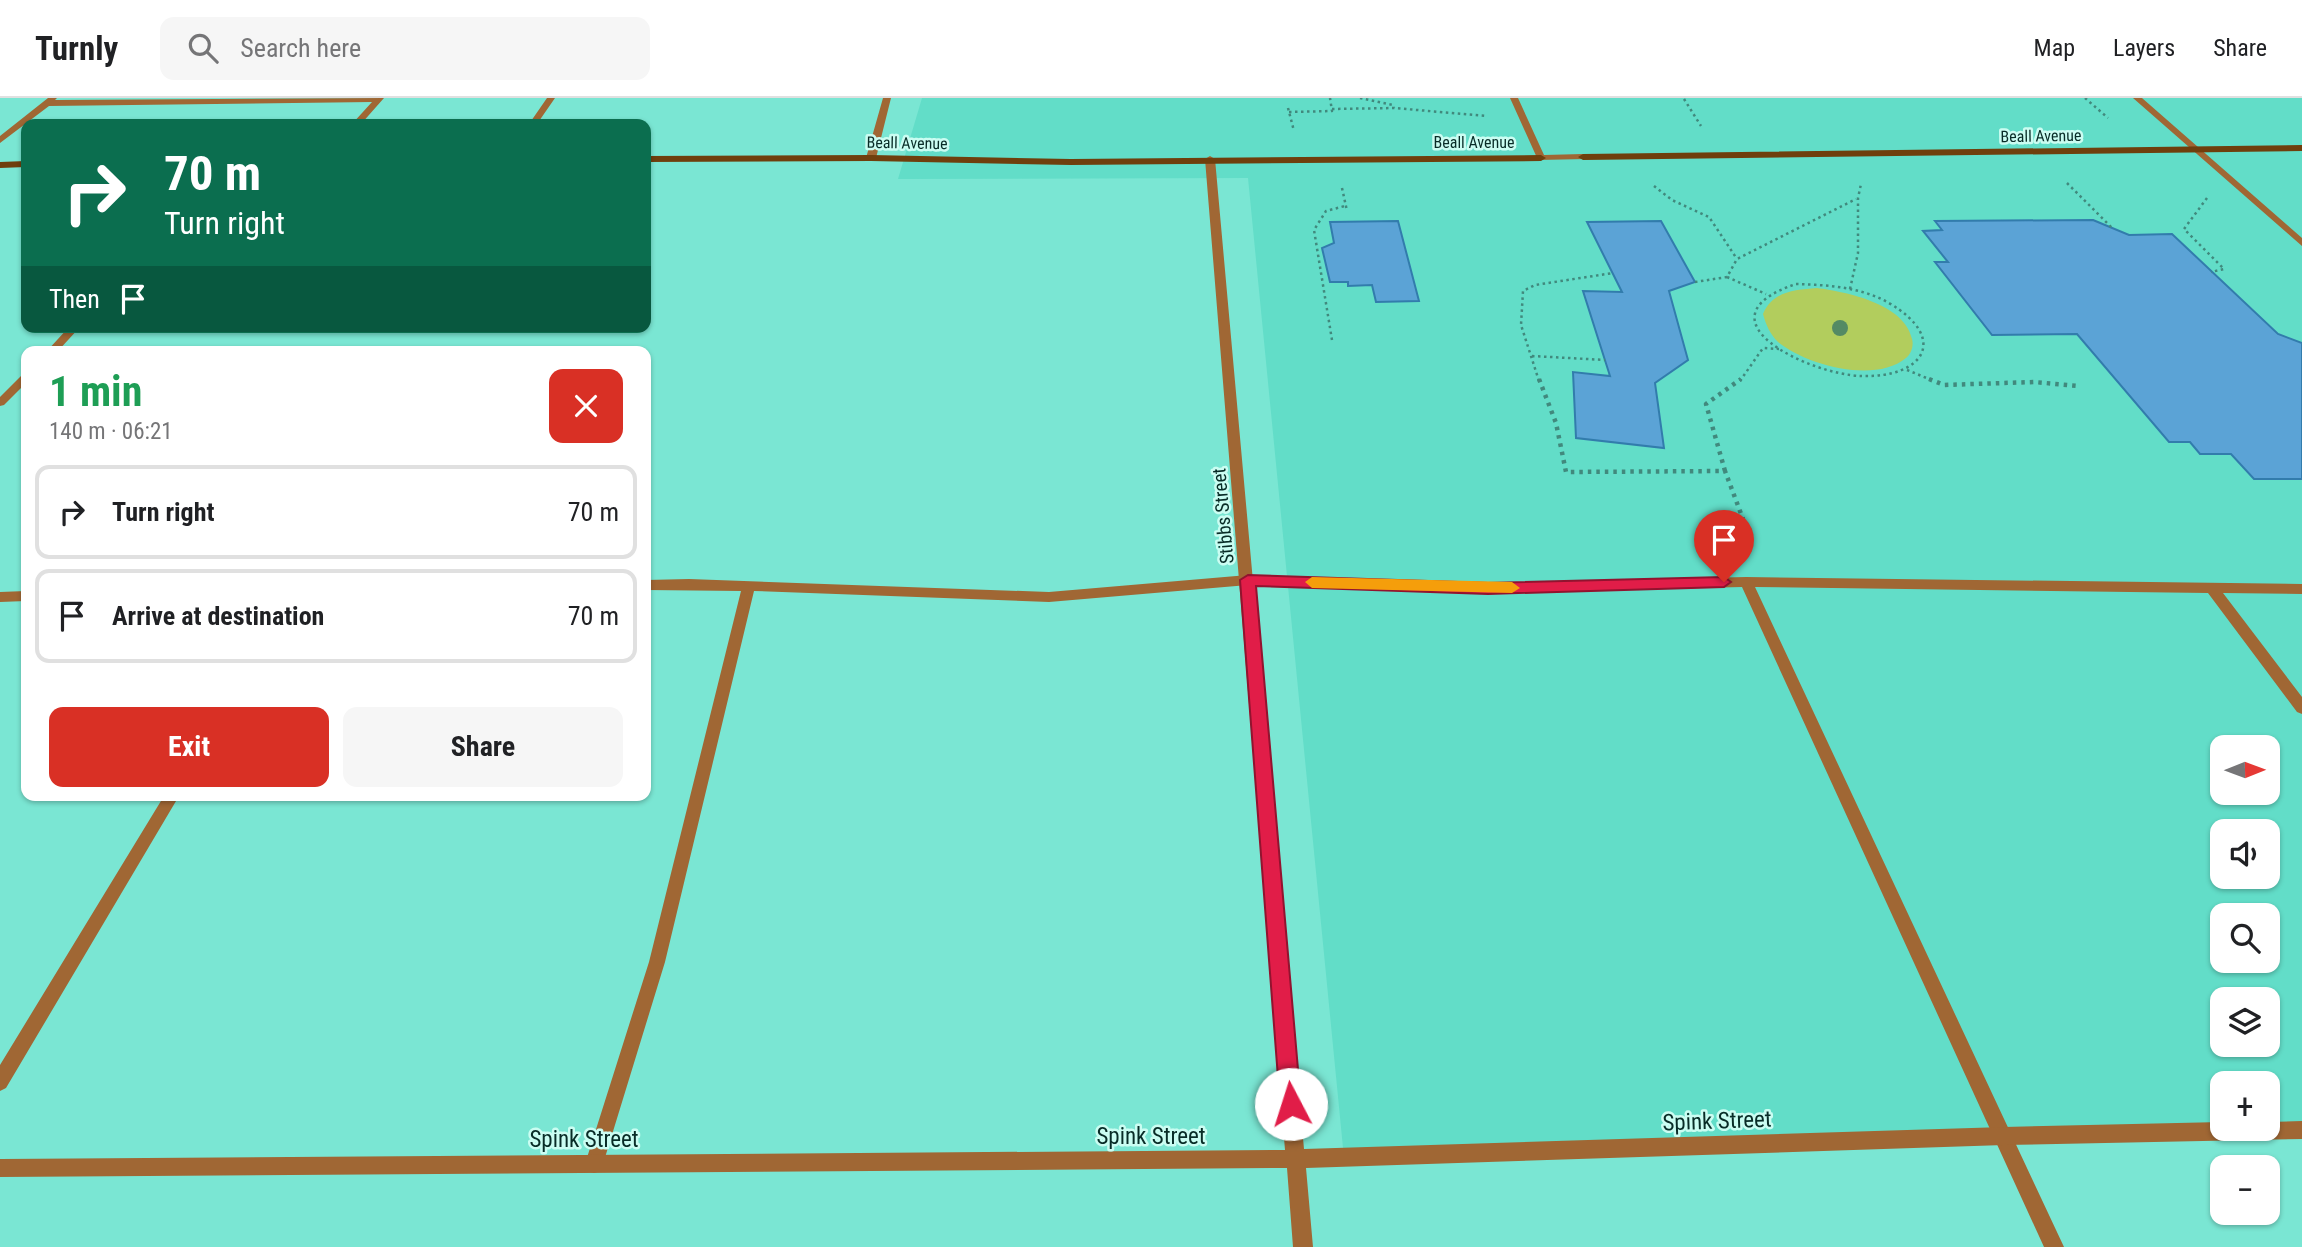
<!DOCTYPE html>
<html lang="en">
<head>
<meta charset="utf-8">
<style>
	body { margin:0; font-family:"Roboto Condensed",sans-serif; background:#f6f6f6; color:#202124; height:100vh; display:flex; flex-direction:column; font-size:26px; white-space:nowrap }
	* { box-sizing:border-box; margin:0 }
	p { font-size:23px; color:#757577 }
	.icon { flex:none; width:38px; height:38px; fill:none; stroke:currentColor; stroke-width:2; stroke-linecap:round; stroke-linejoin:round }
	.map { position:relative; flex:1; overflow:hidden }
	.side { position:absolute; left:21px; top:248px; width:630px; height:455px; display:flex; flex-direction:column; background:#fff; border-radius:14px; box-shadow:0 2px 5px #0004 }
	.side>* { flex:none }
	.top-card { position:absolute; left:21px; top:21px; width:630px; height:214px; border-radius:14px; box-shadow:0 2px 5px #0004; background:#0b6e4f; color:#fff; overflow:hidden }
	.needle { width:46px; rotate:89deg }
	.controls { position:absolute; left:2210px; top:637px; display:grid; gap:14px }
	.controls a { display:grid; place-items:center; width:70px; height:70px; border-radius:14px; background:#fff; box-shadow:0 2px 5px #0004; font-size:35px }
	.pin { position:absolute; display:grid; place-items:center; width:60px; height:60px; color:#fff; margin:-72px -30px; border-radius:50% 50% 50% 0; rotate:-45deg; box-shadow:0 0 7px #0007 }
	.pin .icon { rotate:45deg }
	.me { position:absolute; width:77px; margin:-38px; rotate:355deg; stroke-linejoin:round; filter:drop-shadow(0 0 5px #0008) }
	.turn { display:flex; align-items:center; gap:24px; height:147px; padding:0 28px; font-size:32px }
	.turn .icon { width:91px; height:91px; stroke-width:2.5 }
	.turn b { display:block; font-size:49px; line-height:60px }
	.then { display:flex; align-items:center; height:66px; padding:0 28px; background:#0003; gap:14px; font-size:26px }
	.round { display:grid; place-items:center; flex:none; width:74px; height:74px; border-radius:14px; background:#f6f6f6 }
	.head { display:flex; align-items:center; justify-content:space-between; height:119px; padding:0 28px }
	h1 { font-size:42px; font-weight:700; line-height:52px; color:#1e9e55 }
	.button { display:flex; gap:14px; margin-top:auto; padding:14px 28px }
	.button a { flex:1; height:80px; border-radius:14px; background:#d93025; color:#fff; font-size:28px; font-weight:700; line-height:80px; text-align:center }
	.button a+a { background:#f6f6f6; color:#202124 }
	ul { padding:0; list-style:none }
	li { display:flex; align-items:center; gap:21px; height:94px; margin:0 14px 10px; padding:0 14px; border:4px solid #e0e0e0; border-radius:14px }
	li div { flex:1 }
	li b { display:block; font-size:26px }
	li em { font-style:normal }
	header { display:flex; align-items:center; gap:42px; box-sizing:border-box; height:98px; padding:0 35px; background:#fff; border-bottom:2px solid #e0e0e0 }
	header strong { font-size:33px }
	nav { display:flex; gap:38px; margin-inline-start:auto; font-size:24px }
	.search { width:490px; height:63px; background:#f6f6f6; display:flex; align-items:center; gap:18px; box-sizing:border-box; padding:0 24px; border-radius:14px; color:#757577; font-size:26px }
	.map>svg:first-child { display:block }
	.built { fill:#62ddc8; fill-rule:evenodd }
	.green { fill:#b2cd5d }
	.building { fill:#5ba3d6; stroke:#327cac; stroke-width:2 }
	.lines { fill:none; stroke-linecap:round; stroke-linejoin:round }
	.path-far1 { stroke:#41897d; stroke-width:2.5; stroke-dasharray:2.5 3.5; stroke-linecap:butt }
	.path { stroke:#41897d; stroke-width:4.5; stroke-dasharray:3.5 5; stroke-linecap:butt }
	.lane { fill:#a06734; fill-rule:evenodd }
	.street { fill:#a06734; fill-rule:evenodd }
	.secondary { fill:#6f3f0d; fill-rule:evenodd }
	.tree { fill:#548a64 }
	.route { fill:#e11d48; stroke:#92132f; stroke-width:2 }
	.slow { fill:#f59e0b }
	.labels { text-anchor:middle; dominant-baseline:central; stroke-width:5; stroke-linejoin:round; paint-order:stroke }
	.far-street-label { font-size:16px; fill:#082c27; stroke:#cbfdf2 }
	.street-label { font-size:19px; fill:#082c27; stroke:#cbfdf2 }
	.near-street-label { font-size:23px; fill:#082c27; stroke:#cbfdf2 }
</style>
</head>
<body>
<header>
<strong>Turnly</strong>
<div class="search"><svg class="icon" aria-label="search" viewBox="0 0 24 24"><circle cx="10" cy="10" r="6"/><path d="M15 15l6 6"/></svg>Search here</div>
<nav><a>Map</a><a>Layers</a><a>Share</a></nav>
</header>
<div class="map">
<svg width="2302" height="1149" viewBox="0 0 2302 1149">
	<rect width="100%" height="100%" fill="#7ae6d3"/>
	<!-- built -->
	<path class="built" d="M922 0H2302V1034L1344 1060 1248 80 898 81ZM2222 649H2268V695H2222ZM2222 733H2268V779H2222ZM2222 817H2268V863H2222ZM2222 901H2268V947H2222ZM2222 985H2268V1031H2222Z"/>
	<!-- green -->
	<path class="green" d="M1817 190C1847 194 1905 206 1912 241 1914 248 1911 256 1906 260 1875 286 1806 267 1778 244 1770 236 1766 227 1763 216 1773 193 1794 192 1817 190Z"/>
	<!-- building -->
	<path class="building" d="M2093 122 2129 137 2172 136 2278 236 2302 245V381H2254L2231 356H2200L2190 344H2169L2077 236 1992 237 1935 164H1948L1923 133 1942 132 1935 123Z
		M1398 123 1419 203 1376 204 1372 187 1348 188V184H1330L1322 150 1334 145 1330 124Z
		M1661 123 1695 184 1669 193 1688 262 1655 285 1664 350 1576 340 1573 274 1610 278 1583 193 1622 194 1587 124Z"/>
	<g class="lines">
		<!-- path-far1 -->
		<path class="path-far1" d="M1360 0 1393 7 1394 10
			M2085 0 2108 20
			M1684 1 1701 28
			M1288 10 1294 33
			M1332 11 1394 10 1487 18
			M1289 14 1332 13 1330 0
			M2067 85 2112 130
			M1654 88 1672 102 1709 119 1737 161
			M1342 90 1347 113
			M2207 100 2184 131 2224 171 2211 174
			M1727 179 1766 196
			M1695 184 1727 179 1737 161 1856 101
			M1796 186C1828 187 1861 189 1889 205 1950 241 1923 280 1862 278 1810 277 1692 221 1796 186Z
			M1850 191 1858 155V100L1861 86
			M1332 242 1314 132 1326 113 1345 108
			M1532 258 1605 262
			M1907 272 1934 283
			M1539 283 1521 227 1523 193 1535 187 1613 175
			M1740 283 1763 250 1779 251"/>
		<!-- path -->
		<path class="path" d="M1539 281 1556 325 1566 374 1725 373 1743 421
			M1929 281 1944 287 2034 284 2079 288
			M1725 373 1706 306 1741 281"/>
		<!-- lane -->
		<path class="lane" d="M48 0H57L55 2 384 0 361 26H352L372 4 49 8 0 45V38Z
			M547 0H555L537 26H529Z
			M1248 477 1488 485 1746 479 2302 486V496L2223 495 2302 599V616L2297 614 2208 495 1755 489 2064 1149H2044L1742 489 1488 495 1248 487 1049 504 754 493 665 864 603 1066 601 1073 594 1075 587 1073 585 1066 649 864 741 493 646 492V482L689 481 1049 494Z
			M26 493V503L0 504V494Z
			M164 698H179L6 990 0 993V967Z"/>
		<!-- street -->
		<path class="street" d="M883 0H891L876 60 871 63 866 60Z
			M1510 0H1518L1544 57 1583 56 1588 59 1586 61 1538 62Z
			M2133 0H2142L2302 140V148Z
			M1210 58 1215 61 1304 1051 2004 1029 2222 1024V1031H2268V1024L2302 1023V1041L2004 1047 1306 1070 1313 1149H1293L1287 1070 0 1079V1061L1285 1052 1205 61Z
			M69 229H80L57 254H46Z
			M26 276V285L4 307 0 308V299L22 277Z"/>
		<!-- secondary -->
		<path class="secondary" d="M2302 47V53L1583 62 1578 59 1583 56Z
			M871 57 1071 61 1541 57 1546 60 1541 63 1071 67 871 63 646 64V58Z
			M26 63V69L0 70V64Z"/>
	</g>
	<!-- trees -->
	<circle class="tree" cx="1840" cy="230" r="8"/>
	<!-- route -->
	<path class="route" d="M1248 477 1488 485 1724 479 1731 484 1724 489 1488 496 1256 488 1301 1006 1298 1013 1291 1016 1283 1013 1280 1006 1240 482Z"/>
	<!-- slow -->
	<path class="slow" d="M1312 479 1512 484 1520 490 1512 495 1312 490 1305 484Z"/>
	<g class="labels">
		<!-- far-street labels -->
		<g class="far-street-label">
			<text transform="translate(2041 38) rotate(-1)">Beall Avenue</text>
			<text x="1474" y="44">Beall Avenue</text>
			<text transform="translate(907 45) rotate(1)">Beall Avenue</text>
		</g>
		<!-- street labels -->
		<g class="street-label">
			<text transform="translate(1223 418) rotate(-95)">Stibbs Street</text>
		</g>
		<!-- near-street labels -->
		<g class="near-street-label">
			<text transform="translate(1717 1023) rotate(-2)">Spink Street</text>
			<text x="1151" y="1038">Spink Street</text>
			<text x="584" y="1041">Spink Street</text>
		</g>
	</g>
</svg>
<div class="controls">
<a><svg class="needle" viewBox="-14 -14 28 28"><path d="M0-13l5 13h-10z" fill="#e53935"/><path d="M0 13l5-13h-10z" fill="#757577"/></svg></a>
<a><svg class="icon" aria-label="sound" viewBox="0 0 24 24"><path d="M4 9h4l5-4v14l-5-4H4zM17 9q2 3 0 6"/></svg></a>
<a><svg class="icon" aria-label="search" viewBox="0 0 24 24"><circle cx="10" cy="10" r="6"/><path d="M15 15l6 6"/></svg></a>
<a><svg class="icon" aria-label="layers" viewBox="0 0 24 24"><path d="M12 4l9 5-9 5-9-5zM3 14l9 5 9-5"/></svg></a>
<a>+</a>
<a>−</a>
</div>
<div class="pin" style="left:1724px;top:484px;background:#d93025"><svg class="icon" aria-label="arrive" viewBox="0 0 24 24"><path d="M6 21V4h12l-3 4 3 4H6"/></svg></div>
<svg class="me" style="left:1291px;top:1006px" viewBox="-20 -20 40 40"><circle r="19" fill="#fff"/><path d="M0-13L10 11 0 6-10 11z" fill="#e11d48"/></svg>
<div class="top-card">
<div class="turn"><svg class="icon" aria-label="right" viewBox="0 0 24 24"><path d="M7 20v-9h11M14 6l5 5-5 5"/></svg><div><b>70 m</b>Turn right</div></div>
<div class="then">Then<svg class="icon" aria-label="arrive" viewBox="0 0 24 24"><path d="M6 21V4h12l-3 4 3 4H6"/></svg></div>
</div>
<section class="side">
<div class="head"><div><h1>1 min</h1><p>140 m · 06:21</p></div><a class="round" style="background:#d93025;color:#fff"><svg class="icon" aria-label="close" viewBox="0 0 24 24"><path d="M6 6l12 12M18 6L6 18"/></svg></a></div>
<ul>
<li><svg class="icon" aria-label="right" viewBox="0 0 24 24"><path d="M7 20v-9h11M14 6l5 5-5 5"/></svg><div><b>Turn right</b></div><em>70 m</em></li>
<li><svg class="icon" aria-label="arrive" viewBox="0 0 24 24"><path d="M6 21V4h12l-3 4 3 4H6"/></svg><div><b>Arrive at destination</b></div><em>70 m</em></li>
</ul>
<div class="button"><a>Exit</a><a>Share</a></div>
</section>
</div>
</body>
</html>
